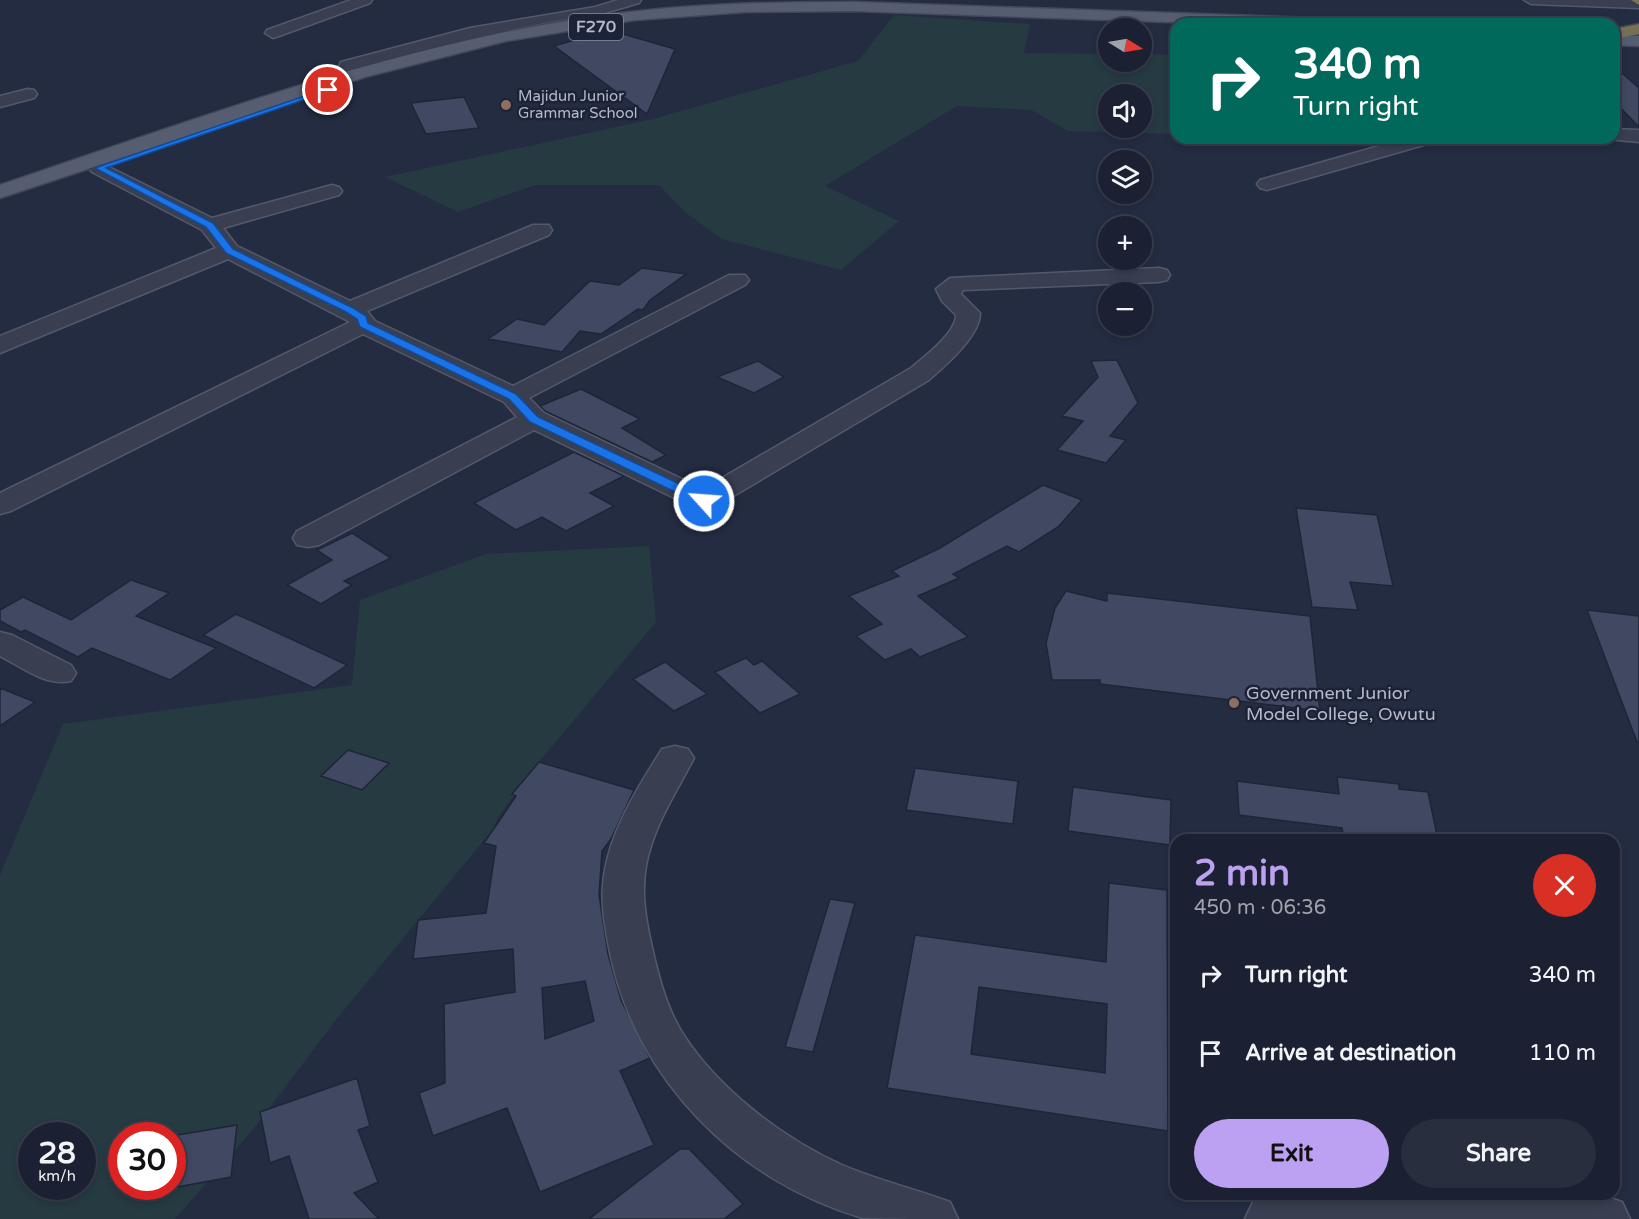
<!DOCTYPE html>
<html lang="en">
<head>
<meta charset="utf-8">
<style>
	body { margin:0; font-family:"Varela Round",sans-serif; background:#282e3e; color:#f1f3f6; height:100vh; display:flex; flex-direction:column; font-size:22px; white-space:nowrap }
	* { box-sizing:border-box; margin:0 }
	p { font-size:20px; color:#a0a3ac }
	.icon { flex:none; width:33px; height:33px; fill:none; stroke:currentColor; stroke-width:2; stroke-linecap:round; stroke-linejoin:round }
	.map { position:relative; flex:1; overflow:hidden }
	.sheet { position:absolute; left:1170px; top:834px; width:450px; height:366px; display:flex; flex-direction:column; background:#1b2132; border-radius:18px; box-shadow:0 3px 9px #0003,0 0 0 2px #393e4d }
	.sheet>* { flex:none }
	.banner { position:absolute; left:1170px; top:18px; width:450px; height:126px; border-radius:18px; box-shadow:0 3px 9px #0003,0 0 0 2px #393e4d; background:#00695c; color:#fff; overflow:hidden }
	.needle { width:39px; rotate:101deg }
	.tools { position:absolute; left:1098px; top:18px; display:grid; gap:12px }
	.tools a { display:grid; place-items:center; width:54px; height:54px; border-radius:50%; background:#1b2132; box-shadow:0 3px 9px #0003,0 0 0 2px #393e4d; font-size:30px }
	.speed { position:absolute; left:18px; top:1122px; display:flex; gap:12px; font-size:30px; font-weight:700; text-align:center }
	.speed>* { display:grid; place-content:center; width:78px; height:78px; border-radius:50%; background:#1b2132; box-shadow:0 3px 9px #0003,0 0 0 2px #393e4d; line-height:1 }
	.speed small { font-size:15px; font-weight:400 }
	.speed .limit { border:9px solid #d22; background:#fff; color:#111 }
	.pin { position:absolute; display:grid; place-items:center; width:51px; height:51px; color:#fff; margin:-26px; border:3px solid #fff; border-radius:50%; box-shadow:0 2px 6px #0007 }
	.me { position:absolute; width:66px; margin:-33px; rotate:296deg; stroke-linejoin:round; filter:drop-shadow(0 0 4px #0008) }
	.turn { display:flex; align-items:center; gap:21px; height:126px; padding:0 24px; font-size:27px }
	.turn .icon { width:78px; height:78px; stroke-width:2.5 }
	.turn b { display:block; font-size:42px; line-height:51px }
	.round { display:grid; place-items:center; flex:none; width:63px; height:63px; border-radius:32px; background:#282e3e }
	.head { display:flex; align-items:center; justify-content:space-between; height:102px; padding:0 24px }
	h1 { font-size:36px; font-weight:800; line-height:45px; color:#bca0f2 }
	.primary-button { display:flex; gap:12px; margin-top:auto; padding:12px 24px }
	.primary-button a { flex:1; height:69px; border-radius:36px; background:#bca0f2; color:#111; font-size:24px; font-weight:800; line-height:69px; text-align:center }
	.primary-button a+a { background:#282e3e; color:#f1f3f6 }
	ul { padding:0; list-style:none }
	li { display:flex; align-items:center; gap:18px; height:78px; padding:0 24px }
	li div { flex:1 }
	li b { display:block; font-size:22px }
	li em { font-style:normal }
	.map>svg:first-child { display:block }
	.green { fill:#263a42; fill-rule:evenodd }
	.building { fill:#404862; stroke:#1f2538; stroke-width:1.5; fill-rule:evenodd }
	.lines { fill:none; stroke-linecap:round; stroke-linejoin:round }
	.minor-casing { stroke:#53596b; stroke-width:3 }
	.major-casing { stroke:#42475a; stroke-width:3 }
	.highway-casing { stroke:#404658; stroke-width:3 }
	.minor { fill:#393f51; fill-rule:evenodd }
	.major { fill:#575d71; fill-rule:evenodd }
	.highway { fill:#787055; fill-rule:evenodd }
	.route { fill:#1a73e8; stroke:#114b97; stroke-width:1.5 }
	.education-dot { fill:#8d6e63; stroke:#1d2336; stroke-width:2 }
	.labels { text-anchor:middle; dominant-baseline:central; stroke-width:5; stroke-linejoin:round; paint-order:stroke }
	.far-poi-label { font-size:15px; fill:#b5bacb; stroke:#1d2336; text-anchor:start }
	.shield { fill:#1d2336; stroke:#878d9e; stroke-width:1.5 }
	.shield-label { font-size:16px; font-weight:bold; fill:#b5bacb }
	.poi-label { font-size:18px; fill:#b5bacb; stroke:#1d2336; text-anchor:start }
</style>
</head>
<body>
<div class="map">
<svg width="1639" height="1219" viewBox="0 0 1639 1219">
	<rect width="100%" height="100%" fill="#242c42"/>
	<!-- green -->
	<path class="green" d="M894 15 1030 24 1024 53 1108 54V62H1142V54L1176 55V134L1068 131 1031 110 957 106 825 186 899 221 841 270 722 239 686 213 659 185H535L458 212 385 177 653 119 858 61ZM1108 94H1142V128H1108Z
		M649 546 656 622 539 762 498 817 494 828 335 1021 255 1127 175 1219H0V875L63 724 352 685 360 600 486 554ZM32 1136H82V1186H32ZM122 1136H172V1186H122Z"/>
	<!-- building -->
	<path class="building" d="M609 30 675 49 647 114 554 46Z
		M1614 66 1639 88V127L1614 101Z
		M464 97 479 128 426 134 411 103Z
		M642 268 686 274 650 300 643 310 638 309 601 334 580 331 562 352 488 339 517 319 544 325 590 281 619 285Z
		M1117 360 1138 403 1110 436 1126 440 1106 463 1057 450 1083 421 1062 416 1098 377 1091 361Z
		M758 361 784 377 754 393 717 377Z
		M581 389 640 419 622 428 666 455 652 462 545 411 540 406Z
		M574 452 624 476 590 493 614 506 566 531 542 517 516 530 474 503Z
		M1043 485 1082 500 1058 527 1019 552 1007 546 953 574 959 578 918 596 968 637 920 657 911 649 885 660 856 636 882 624 849 596 899 576 892 571 940 548Z
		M1296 508 1377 515 1393 586 1350 582 1358 610 1312 607Z
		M352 533 391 558 344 581 352 585 321 604 287 585 332 560 317 550Z
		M131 580 169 593 136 616 216 648 170 680 92 648 78 657 25 630 21 632 0 621V610L23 597 71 620Z
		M1066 591 1107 601V593L1310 616 1320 711 1100 684V680H1052L1046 643 1055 608Z
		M1587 610 1639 616V741L1637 742Z
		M236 614 254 622 347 665 314 688 203 635Z
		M746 658 754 665 762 661 800 694 760 713 715 672Z
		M665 662 707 694 674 711 633 679Z
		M0 688 35 702 0 726Z
		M348 750 389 763 362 790 321 776Z
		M539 762 634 790 611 839 602 851 599 895 608 954 621 1000 650 1058 620 1071 654 1145 540 1192 507 1108 433 1136 419 1093 445 1083 444 1004 515 992 513 949 413 959 418 920 486 913 496 846 484 843 516 796 512 794ZM585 981 594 1021 545 1039 542 988Z
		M915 768 1018 781 1013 824 906 810Z
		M1337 777 1399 784V789L1428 792 1438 840H1344L1342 828 1239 815 1237 781 1339 794Z
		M1073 787 1171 800 1170 845 1068 831Z
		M1109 883 1167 890 1168 1131 887 1088 915 935 1106 962ZM979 987 1107 1004 1105 1073 971 1054Z
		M830 899 855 903 813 1052 785 1047Z
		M357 1078 370 1126 358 1130 378 1182 354 1193 379 1219H309L289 1156 270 1163 260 1112Z
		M237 1125 231 1177 172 1188V1136Z
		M680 1149H689L743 1204 724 1219H589Z"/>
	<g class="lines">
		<!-- minor casing -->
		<g class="minor-casing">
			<path id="minor" d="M351 0H372L370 3 279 36 273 38 265 33 267 30Z
				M618 0H641L639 3 601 14 589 26 584 28 576 23 581 17C501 28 425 52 347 71L339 66 341 62 470 28 595 7Z
				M1524 0H1639V8L1531 4Z
				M28 89 34 90 37 94 34 98 0 107V96Z
				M1614 129 1639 130V142L1607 139 1614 138Z
				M1407 138H1436L1434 142 1267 190 1260 188 1257 184 1260 180Z
				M99 162 212 218 332 185 339 187 342 191 339 195 223 228 237 246 350 301 533 225H549L552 230 549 235 367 311 375 321 513 386 729 275H745L749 280 745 285 529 398 544 413 703 489 911 368C924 357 956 333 956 315L942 301 936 289 950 278 1159 268 1167 270 1170 275 1167 280 1159 282 963 290 961 294 980 313C980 336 946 365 929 380L715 507 704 510 693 507 534 430 319 545 308 547 297 545 293 538 297 531 517 417 504 402 363 334 11 511 0 514V493L350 322 228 259 0 353V336L216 248 202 230 92 172 89 168 92 164Z
				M0 632 12 635 71 665 76 673 71 681C46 687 22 667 0 656Z
				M675 746 688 749 694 758C676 793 653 827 646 866 641 893 646 921 652 947 658 975 666 1005 680 1029 714 1086 782 1138 842 1165 877 1180 915 1189 950 1202L958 1219C935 1219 881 1219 863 1218 738 1182 636 1080 610 953 605 928 600 902 604 876 610 831 638 787 662 749Z
				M1277 1194H1588L1604 1196 1622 1202 1630 1219H1245L1253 1202Z"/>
		</g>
		<!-- major casing -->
		<g class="major-casing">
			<path id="major" d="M855 2 1343 19 1351 24H1227L855 11 745 12 635 20 506 41 365 77 0 198V185C190 121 380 50 579 19 670 4 763 2 855 2Z
				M1614 35 1639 36V46L1614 45Z"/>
		</g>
		<!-- highway casing -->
		<g class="highway-casing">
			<path id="highway" d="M1631 0H1639V5Z
				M1639 24V34L1614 39V29Z"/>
		</g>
		<!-- minor -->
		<use href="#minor" class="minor"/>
		<!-- major -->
		<use href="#major" class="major"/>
		<!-- highway -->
		<use href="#highway" class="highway"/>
	</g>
	<!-- route -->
	<path class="route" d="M325 89 332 90 106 168 213 223 233 249 353 308 366 316 368 323 516 394 538 417 709 498V504H700L530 422 509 399 360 327 357 319 346 312 226 253 206 227 95 168Z"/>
	<!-- markers -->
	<g class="education-dot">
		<circle cx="506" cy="105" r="6"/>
		<circle cx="1234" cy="703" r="6"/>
	</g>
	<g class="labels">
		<!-- far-poi labels -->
		<g class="far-poi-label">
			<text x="518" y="96">Majidun Junior<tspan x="518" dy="17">Grammar School</tspan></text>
		</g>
		<!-- shield labels -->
		<rect class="shield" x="569" y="14" width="54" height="26" rx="4.5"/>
		<g class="shield-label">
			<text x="596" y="27">F270</text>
		</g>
		<!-- poi labels -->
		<g class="poi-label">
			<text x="1246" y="693">Government Junior<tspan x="1246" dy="21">Model College, Owutu</tspan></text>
		</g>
	</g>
</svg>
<div class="tools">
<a><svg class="needle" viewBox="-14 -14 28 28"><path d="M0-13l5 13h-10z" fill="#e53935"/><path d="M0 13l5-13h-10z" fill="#a0a3ac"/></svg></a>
<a><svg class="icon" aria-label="sound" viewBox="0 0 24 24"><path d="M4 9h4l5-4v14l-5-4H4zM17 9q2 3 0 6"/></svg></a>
<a><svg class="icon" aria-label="layers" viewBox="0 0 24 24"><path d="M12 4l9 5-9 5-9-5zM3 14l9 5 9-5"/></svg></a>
<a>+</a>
<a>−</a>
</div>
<div class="speed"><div>28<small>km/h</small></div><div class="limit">30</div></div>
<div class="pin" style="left:328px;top:90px;background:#d93025"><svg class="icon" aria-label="arrive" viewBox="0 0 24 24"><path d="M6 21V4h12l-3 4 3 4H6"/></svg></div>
<svg class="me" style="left:704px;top:501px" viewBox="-20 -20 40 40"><circle r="17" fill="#1a73e8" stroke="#fff" stroke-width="3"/><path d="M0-11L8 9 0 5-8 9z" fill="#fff"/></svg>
<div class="banner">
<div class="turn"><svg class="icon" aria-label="right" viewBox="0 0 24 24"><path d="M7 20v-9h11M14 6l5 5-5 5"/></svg><div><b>340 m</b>Turn right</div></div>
</div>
<section class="sheet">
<div class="head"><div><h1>2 min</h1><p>450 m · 06:36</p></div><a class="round" style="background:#d93025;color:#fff"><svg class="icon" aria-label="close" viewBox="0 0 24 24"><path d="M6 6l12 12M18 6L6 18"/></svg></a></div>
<ul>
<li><svg class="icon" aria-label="right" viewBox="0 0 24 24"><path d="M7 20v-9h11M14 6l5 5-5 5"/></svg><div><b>Turn right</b></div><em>340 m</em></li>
<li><svg class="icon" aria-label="arrive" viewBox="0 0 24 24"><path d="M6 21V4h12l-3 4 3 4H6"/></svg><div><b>Arrive at destination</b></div><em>110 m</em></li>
</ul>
<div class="primary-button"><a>Exit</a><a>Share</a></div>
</section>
</div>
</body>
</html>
